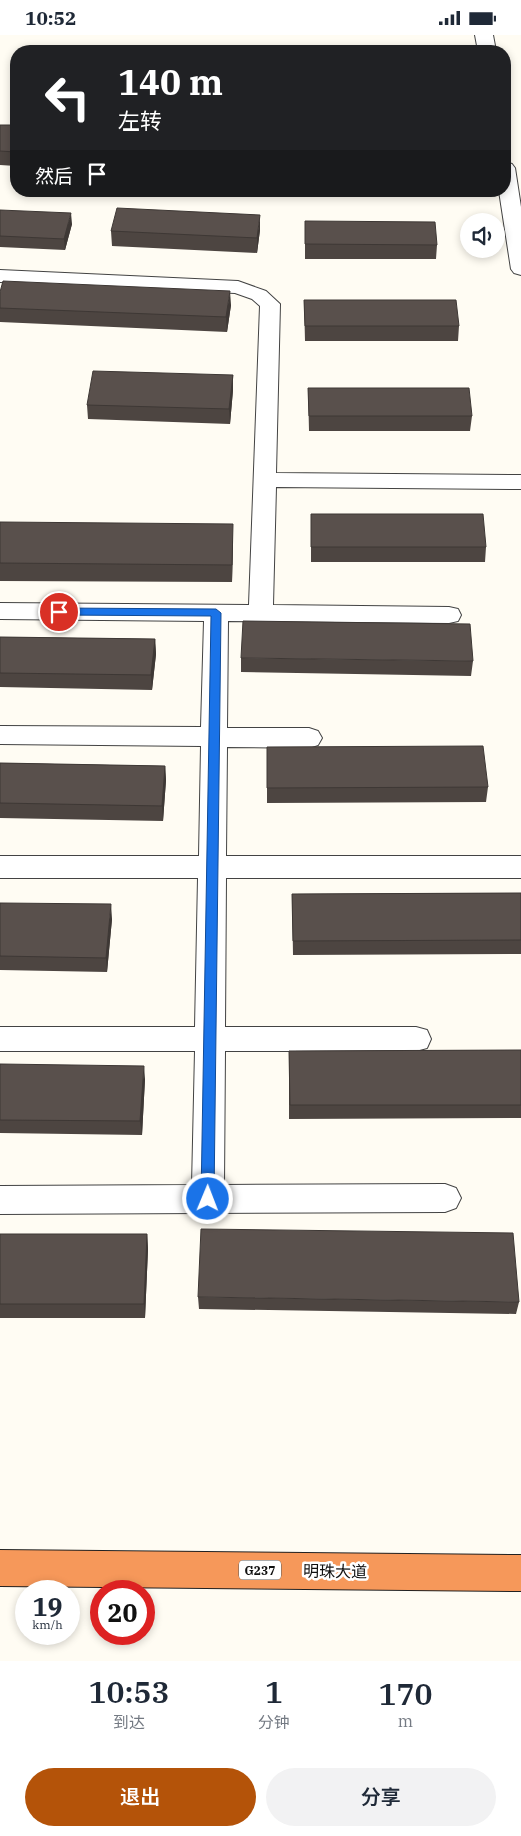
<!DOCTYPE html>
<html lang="zh">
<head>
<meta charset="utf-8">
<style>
	body { margin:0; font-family:"IBM Plex Serif","Noto Sans SC",serif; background:#f2f2f3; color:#1f2937; height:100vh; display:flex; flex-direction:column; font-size:19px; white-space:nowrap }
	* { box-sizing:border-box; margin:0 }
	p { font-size:16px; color:#747a83 }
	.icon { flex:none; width:28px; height:28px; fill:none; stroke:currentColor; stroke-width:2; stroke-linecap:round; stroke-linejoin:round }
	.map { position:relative; height:1626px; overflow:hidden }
	.side { display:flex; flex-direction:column; background:#fff; flex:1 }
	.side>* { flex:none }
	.hud { position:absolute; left:10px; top:10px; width:501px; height:152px; border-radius:20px; box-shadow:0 2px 8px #0003; background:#202124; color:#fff; overflow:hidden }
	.controls { position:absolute; left:460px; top:178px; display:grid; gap:10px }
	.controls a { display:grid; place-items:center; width:45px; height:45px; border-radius:50%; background:#fff; box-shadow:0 2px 8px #0003; font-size:25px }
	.speed { position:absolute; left:15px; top:1545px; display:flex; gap:10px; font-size:25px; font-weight:700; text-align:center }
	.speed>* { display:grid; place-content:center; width:65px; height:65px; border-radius:50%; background:#fff; box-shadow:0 2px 8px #0003; line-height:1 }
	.speed small { font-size:12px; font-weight:400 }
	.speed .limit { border:8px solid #d22; background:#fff; color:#111 }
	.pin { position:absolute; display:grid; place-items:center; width:42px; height:42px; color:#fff; margin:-21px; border:2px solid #fff; border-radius:50%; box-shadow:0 1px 5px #0007 }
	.me { position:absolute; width:55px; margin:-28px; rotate:1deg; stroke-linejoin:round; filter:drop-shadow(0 0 4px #0008) }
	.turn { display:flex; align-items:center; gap:18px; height:105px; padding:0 25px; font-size:22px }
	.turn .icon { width:65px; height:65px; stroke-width:2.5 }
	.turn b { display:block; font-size:35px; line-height:42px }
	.then { display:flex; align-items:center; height:48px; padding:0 25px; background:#0003; gap:10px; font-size:19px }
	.eta { display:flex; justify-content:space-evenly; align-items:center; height:85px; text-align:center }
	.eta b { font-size:30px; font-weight:600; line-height:35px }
	.cta { display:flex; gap:10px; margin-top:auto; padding:10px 25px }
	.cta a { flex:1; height:58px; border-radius:30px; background:#b45309; color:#fff; font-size:20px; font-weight:600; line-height:58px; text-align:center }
	.cta a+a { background:#f2f2f3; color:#1f2937 }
	.status { display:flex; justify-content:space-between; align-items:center; height:35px; padding:0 25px; background:#fff; direction:ltr }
	.status svg { height:14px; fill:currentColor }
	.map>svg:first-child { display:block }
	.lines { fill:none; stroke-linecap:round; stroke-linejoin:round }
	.minor-casing { stroke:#434343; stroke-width:2 }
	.highway-casing { stroke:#212121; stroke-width:2 }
	.minor { fill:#fff; fill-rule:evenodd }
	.highway { fill:#f6985a; fill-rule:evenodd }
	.wall { fill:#4d4541 }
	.shaded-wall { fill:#3e3835 }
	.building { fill:#59504c; stroke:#3e3835 }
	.route { fill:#1a73e8; stroke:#114b97 }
	.labels { text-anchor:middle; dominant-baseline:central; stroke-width:5; stroke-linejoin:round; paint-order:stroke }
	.shield { fill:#fff; stroke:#585858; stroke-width:1 }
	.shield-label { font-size:12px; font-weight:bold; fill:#101010 }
	.near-street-label { font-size:16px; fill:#101010; stroke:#fff }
</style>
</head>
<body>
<div class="status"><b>10:52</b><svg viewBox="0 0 49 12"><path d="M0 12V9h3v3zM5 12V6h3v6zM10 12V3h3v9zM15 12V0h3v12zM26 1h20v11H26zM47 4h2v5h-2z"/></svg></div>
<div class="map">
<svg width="521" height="1626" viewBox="0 0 521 1626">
	<rect width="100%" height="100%" fill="#fffcf3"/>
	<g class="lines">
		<!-- minor casing -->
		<g class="minor-casing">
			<path id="minor" d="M475 0H493L496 16H478Z
				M505 127 512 129 515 133 521 172V240L514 238 511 234 499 156H505Z
				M0 235 238 246 266 256 280 269 276 438 521 440V454L276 452 273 570 449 572 458 574 461 580 458 586 449 588 228 586 227 693H309L318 696 322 703 318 710 309 713 227 712 226 821H521V843H226L225 992H416L427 995 431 1004 427 1013 416 1016H225L224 1150 445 1149 456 1153 461 1163 456 1173 445 1177 0 1179V1151L192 1150 195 1016H0V992H195L198 843H0V821H199L201 711 0 709V691L201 692 204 586 0 584V568L249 570 260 271 252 264 235 258 0 247Z"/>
		</g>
		<!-- highway casing -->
		<g class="highway-casing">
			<path id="highway" d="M0 1515 521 1520V1556L0 1551Z"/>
		</g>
		<!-- minor -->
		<use href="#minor" class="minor"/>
		<!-- highway -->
		<use href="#highway" class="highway"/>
	</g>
	<!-- wall -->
	<path class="wall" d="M0 90H16V131L0 130Z
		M0 175 72 189 65 215 0 212Z
		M305 186 437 210 436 224H305Z
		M260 195 257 218 112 211 111 196Z
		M0 257 231 270 227 297 0 287Z
		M304 265 459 291 458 306H305Z
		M233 340V355L230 389 88 384 87 370Z
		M308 353 472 381 470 396H309Z
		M311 479 486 512 485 527H311Z
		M0 487 233 506 232 547 0 546Z
		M0 602 155 604 156 619 152 655 0 652Z
		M241 623 473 626 471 641 241 637Z
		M267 712 488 752 486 767 267 768Z
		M0 728 165 731 166 745 163 786 0 783Z
		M521 858V919L293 920 292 859Z
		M0 868 112 884 107 937 0 935Z
		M521 1015V1083L289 1084V1016Z
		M0 1029 145 1044 142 1100 0 1098Z
		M0 1199H147L148 1214 145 1283H0Z
		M198 1262 519 1267 516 1279 199 1274Z"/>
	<!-- shaded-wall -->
	<path class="shaded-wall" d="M71 178 72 189 65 215 64 204Z
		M260 180V195L257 218V203Z
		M230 256 231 270 227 297 226 282Z
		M233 340V355L230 389 229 374Z
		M233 489V506L232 547V530Z
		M155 604 156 619 152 655 151 640Z
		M165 731 166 745 163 786 162 771Z
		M111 869 112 884 107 937 106 923Z
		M144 1031 145 1044 142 1100 140 1086Z
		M147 1199 148 1214 145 1283 144 1269Z"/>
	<!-- building -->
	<path class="building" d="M0 90H16V117L0 116Z
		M117 173 260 180 257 203 111 196Z
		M0 175 71 178 64 204 0 201Z
		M305 186 435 187 437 210 305 209Z
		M3 246 230 256 226 282 0 273V257Z
		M304 265H456L459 291H305Z
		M93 336 233 340 229 374 87 370Z
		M308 353H469L472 381H309Z
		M311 479H483L486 512H311Z
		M0 487 233 489 232 530 0 528Z
		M243 586 470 589 473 626 241 623Z
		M0 602 155 604 151 640 0 638Z
		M483 711 488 752 267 753V712Z
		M0 728 165 731 162 771 0 768Z
		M521 858V905L293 906 292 859Z
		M0 868 111 869 106 923 0 921Z
		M521 1015V1070H290L289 1016Z
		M0 1029 144 1031 140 1086 0 1085Z
		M201 1194 513 1198 519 1267 198 1262Z
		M0 1199H147L144 1269H0Z"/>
	<!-- route -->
	<path class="route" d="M59 573 216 574 221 578 214 1164 212 1169 208 1170 203 1169 201 1164 211 581 59 580 54 577Z"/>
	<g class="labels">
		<!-- shield labels -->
		<rect class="shield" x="239" y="1525.5" width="42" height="19" rx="4"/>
		<g class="shield-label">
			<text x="260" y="1535">G237</text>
		</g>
		<!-- near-street labels -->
		<g class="near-street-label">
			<text transform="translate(335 1536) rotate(1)">明珠大道</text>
		</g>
	</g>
</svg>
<div class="controls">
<a><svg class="icon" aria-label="sound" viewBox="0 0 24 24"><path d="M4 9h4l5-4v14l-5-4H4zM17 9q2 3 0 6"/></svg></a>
</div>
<div class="speed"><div>19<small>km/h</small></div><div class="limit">20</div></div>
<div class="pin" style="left:59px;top:577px;background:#d93025"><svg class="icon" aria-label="arrive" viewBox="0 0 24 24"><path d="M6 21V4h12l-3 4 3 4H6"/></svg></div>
<svg class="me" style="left:208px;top:1164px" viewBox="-20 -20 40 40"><circle r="17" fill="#1a73e8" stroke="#fff" stroke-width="3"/><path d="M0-11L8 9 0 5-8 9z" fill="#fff"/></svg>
<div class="hud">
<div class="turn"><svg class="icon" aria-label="left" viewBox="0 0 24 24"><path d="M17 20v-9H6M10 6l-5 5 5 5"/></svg><div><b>140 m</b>左转</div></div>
<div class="then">然后<svg class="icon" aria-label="arrive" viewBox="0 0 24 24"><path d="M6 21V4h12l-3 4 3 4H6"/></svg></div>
</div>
</div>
<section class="side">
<div class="eta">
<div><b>10:53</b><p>到达</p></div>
<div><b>1</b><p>分钟</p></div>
<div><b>170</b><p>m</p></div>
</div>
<div class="cta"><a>退出</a><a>分享</a></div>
</section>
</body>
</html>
